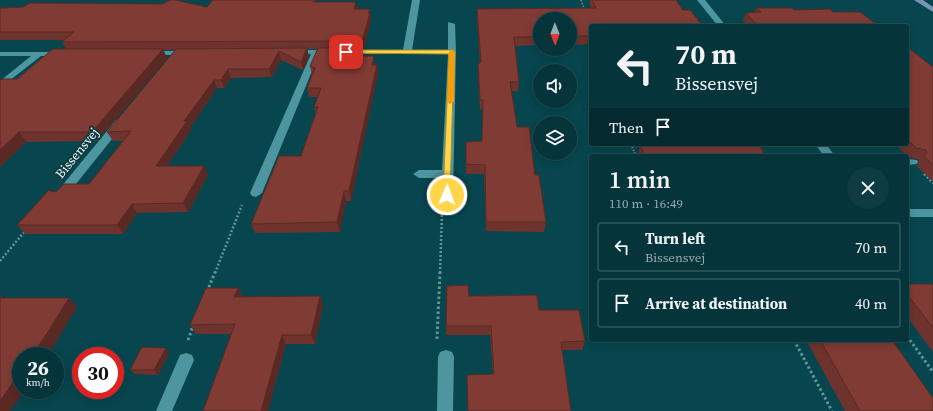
<!DOCTYPE html>
<html lang="en">
<head>
<meta charset="utf-8">
<style>
	body { margin:0; font-family:"Source Serif 4",serif; background:#0e3c42; color:#f1f3f6; height:100vh; display:flex; flex-direction:column; font-size:15px; white-space:nowrap }
	* { box-sizing:border-box; margin:0 }
	p { font-size:13px; color:#97aaaf }
	.icon { flex:none; width:22px; height:22px; fill:none; stroke:currentColor; stroke-width:2; stroke-linecap:round; stroke-linejoin:round }
	.map { position:relative; flex:1; overflow:hidden }
	.drawer { position:absolute; left:589px; top:154px; width:320px; height:188px; display:flex; flex-direction:column; background:#05343a; border-radius:4px; box-shadow:0 2px 10px #0003,0 0 0 1px #264f54 }
	.drawer>* { flex:none }
	.guide { position:absolute; left:589px; top:24px; width:320px; height:122px; border-radius:4px; box-shadow:0 2px 10px #0003,0 0 0 1px #264f54; background:#05343a; color:#f1f3f6; overflow:hidden }
	.needle { width:26px; rotate:179deg }
	.fabs { position:absolute; left:533px; top:12px; display:grid; gap:8px }
	.fabs a { display:grid; place-items:center; width:44px; height:44px; border-radius:50%; background:#05343a; box-shadow:0 2px 10px #0003,0 0 0 1px #264f54; font-size:20px }
	.speed { position:absolute; left:12px; top:347px; display:flex; gap:8px; font-size:20px; font-weight:700; text-align:center }
	.speed>* { display:grid; place-content:center; width:52px; height:52px; border-radius:50%; background:#05343a; box-shadow:0 2px 10px #0003,0 0 0 1px #264f54; line-height:1 }
	.speed small { font-size:10px; font-weight:400 }
	.speed .limit { border:6px solid #d22; background:#fff; color:#111 }
	.pin { position:absolute; display:grid; place-items:center; width:34px; height:34px; color:#fff; margin:-17px; border-radius:8px; box-shadow:0 2px 6px #0006 }
	.me { position:absolute; width:44px; margin:-22px; rotate:2deg; stroke-linejoin:round; filter:drop-shadow(0 0 3px #0008) }
	.turn { display:flex; align-items:center; gap:14px; height:84px; padding:0 20px; font-size:18px }
	.turn .icon { width:52px; height:52px; stroke-width:2.5 }
	.turn b { display:block; font-size:28px; line-height:34px }
	.then { display:flex; align-items:center; height:38px; padding:0 20px; background:#0003; gap:8px; font-size:15px }
	.round { display:grid; place-items:center; flex:none; width:42px; height:42px; border-radius:21px; background:#0e3c42 }
	.headline { display:flex; align-items:center; justify-content:space-between; height:68px; padding:0 20px }
	h1 { font-size:24px; font-weight:600; line-height:30px }
	ul { padding:0; list-style:none }
	li { display:flex; align-items:center; gap:12px; height:50px; margin:0 8px 6px; padding:0 12px; border:2px solid #264f54; border-radius:4px }
	li div { flex:1 }
	li b { display:block; font-size:15px }
	li em { font-style:normal }
	.map>svg:first-child { display:block }
	.lines { fill:none; stroke-linecap:round; stroke-linejoin:round }
	.path-far3 { stroke:#639299; stroke-width:1.5; stroke-dasharray:1.5 1.5; stroke-linecap:butt }
	.path-far2 { stroke:#639299; stroke-width:2; stroke-dasharray:1.5 1.5; stroke-linecap:butt }
	.path-far1 { stroke:#639299; stroke-width:2.5; stroke-dasharray:2 2; stroke-linecap:butt }
	.path { stroke:#639299; stroke-width:3; stroke-dasharray:2.5 2.5; stroke-linecap:butt }
	.lane { fill:#4d96a0; fill-rule:evenodd }
	.street { fill:#4d96a0; fill-rule:evenodd }
	.secondary { fill:#7794b0; fill-rule:evenodd }
	.wall { fill:#6e332d }
	.shaded-wall { fill:#5a2924 }
	.building { fill:#803b34; stroke:#5a2924 }
	.route { fill:#ffd54a; stroke:#a68a30 }
	.slow { fill:#f59e0b }
	.labels { text-anchor:middle; dominant-baseline:central; stroke-width:4; stroke-linejoin:round; paint-order:stroke }
	.street-label { font-size:13px; fill:#ddf8fd; stroke:#133a3f }
</style>
</head>
<body>
<div class="map">
<svg width="933" height="411" viewBox="0 0 933 411">
	<rect width="100%" height="100%" fill="#07464e"/>
	<g class="lines">
		<!-- path-far3 -->
		<path class="path-far3" d="M581 0 585 11"/>
		<!-- path-far2 -->
		<path class="path-far2" d="M631 144 636 156"/>
		<!-- path-far1 -->
		<path class="path-far1" d="M924 174 933 183
			M0 261 25 231
			M215 273 242 205
			M440 273 442 212"/>
		<!-- path -->
		<path class="path" d="M207 292 215 272
			M907 336 933 372
			M437 339 440 272
			M188 340 193 326
			M794 340 832 411"/>
		<!-- lane -->
		<path class="lane" d="M448 22 455 24 456 52 452 54 448 52Z
			M907 159 917 160 918 162 917 164 907 165Z
			M907 209H933V217H907Z"/>
		<!-- street -->
		<path class="street" d="M412 0H420L412 50H452L456 52 453 195 451 198H443L441 195 442 178H419L413 174 419 170H442L448 54H319L262 193 256 197 252 196 250 193 311 54H289V50H403Z
			M697 0H705L726 26H718Z
			M145 51H190L194 53 190 55H145Z
			M0 52H62L66 54 62 56H41L0 88V81L31 56H0Z
			M120 119 124 120 125 122 124 124 64 199H56L54 196 56 193 116 120Z
			M815 144H826L835 156H824Z
			M446 350 452 352 454 357 453 411H437L438 357 440 352Z
			M186 353 192 355 194 360 172 411H156L180 355Z"/>
		<!-- secondary -->
		<path class="secondary" d="M914 0H923L933 7V12Z"/>
	</g>
	<!-- wall -->
	<path class="wall" d="M213 0H315L316 2 357 9H370L371 21 364 49H360L361 56 375 65H377L378 73 351 201H346L340 232 255 233 251 224 301 156 316 112 314 107 318 97H309L307 88 312 74 310 66 318 49H307L309 57 303 70 281 60 272 77 231 78 224 88H217L190 128 191 130 167 166H204L208 175 188 212 137 213 123 234H25L17 225 53 192 89 184 124 141H113L107 132 176 50H163L167 58 97 141 26 142 0 167V81L17 79 66 49 62 42 64 40H0V8L207 7Z
		M590 0H676L591 26V44L570 45V19H540V45L515 46 519 82 518 91H512L517 127 535 175 546 222 544 232 486 231 484 174H466V142L482 141 483 109 480 110 478 73V64L480 63 477 17V9L591 8 590 5Z
		M756 8 794 10 833 12 879 26H748L743 21 746 13H755Z
		M907 47 933 67V182L917 166 919 162 918 159 909 158 895 144H907Z
		M649 144H758L766 156H638V155L640 145H650Z
		M907 284H933V352L907 317Z
		M238 288 243 297 320 296 323 305 315 344H286L268 411H203L231 334H196L190 325Z
		M469 296 539 310 585 341 582 350H562L571 411 493 375 490 335H446V326Z
		M806 340H892L933 411H845Z
		M166 348 169 353 158 375 135 374 130 370Z"/>
	<!-- shaded-wall -->
	<path class="shaded-wall" d="M356 2 358 10 354 9Z
		M370 9 371 21 364 49 362 41Z
		M307 48 309 57 303 70 301 62Z
		M360 48 361 56H358Z
		M163 49 167 58 97 141 92 132Z
		M279 51 281 60 272 77 269 69Z
		M374 56 375 64 372 65Z
		M377 65 378 73 351 201 349 191Z
		M228 69 231 78 224 88 221 80Z
		M214 80 217 88 190 128 191 130 161 175 156 166 184 121Z
		M19 132 26 142 0 167V150Z
		M204 166 208 175 188 212 183 203Z
		M344 191 346 201 340 232 337 222Z
		M132 204 137 213 123 234 117 225Z
		M238 288 243 297H234Z
		M0 295 5 299 0 305Z
		M320 296 323 305 315 344 311 335Z
		M69 298 77 307 53 347 47 356H31Z
		M282 335 286 344 268 411H261Z
		M166 348 169 353 158 375 154 370Z
		M21 371V390H25L10 411H0V401Z"/>
	<!-- building -->
	<path class="building" d="M170 0H175L207 7 213 0H314L313 2H356L354 9H370L368 13H370L362 41 62 42 74 32H0V8L23 7 30 3 162 4Z
		M592 0H676L683 10H690L703 26H591V36H570V19H540V37H514L519 82H510L517 127H529L535 175H539L546 222H486L485 165 466 164V142L482 141 483 100H480L478 64 481 62 477 9 596 8Z
		M756 8H792L794 10 830 9 833 12H860L879 26H758L746 13 761 12Z
		M907 47 933 67V165L924 156 927 153 926 150 916 148 907 139Z
		M307 48 301 62 279 51 269 69H228L221 80H214L184 121H187L156 166H204L183 203 132 204 117 225H17L49 190 53 192 57 191 64 184H89L131 131 107 132 176 49Z
		M318 48H360L358 56H374L372 65H377L349 191H344L337 222 251 224 279 156H301L318 107H314L321 88H307L315 68 310 66Z
		M53 49H163L92 132H19L0 150V81L2 79H17Z
		M656 144H758L766 156H645L640 145H657Z
		M907 284H933V328L907 294Z
		M468 285 469 296 537 295 539 310H579L585 341 561 342 571 411H468L467 375 494 374 491 326H446L447 286Z
		M206 288H238L234 297 320 296 311 335H282L261 411H203L235 324 190 325Z
		M0 298H69L44 338 31 356H21V371L0 401Z
		M820 340H892L933 398V411H860Z
		M142 347 166 348 154 370H130Z"/>
	<!-- route -->
	<path class="route" d="M346 50H454L450 197H444L443 195 449 54 344 53V51Z"/>
	<!-- slow -->
	<path class="slow" d="M452 50 455 52 454 102 450 104 447 102 449 52Z"/>
	<g class="labels">
		<!-- street labels -->
		<g class="street-label">
			<text transform="translate(77 153) rotate(-51)">Bissensvej</text>
		</g>
	</g>
</svg>
<div class="fabs">
<a><svg class="needle" viewBox="-14 -14 28 28"><path d="M0-13l5 13h-10z" fill="#e53935"/><path d="M0 13l5-13h-10z" fill="#97aaaf"/></svg></a>
<a><svg class="icon" aria-label="sound" viewBox="0 0 24 24"><path d="M4 9h4l5-4v14l-5-4H4zM17 9q2 3 0 6"/></svg></a>
<a><svg class="icon" aria-label="layers" viewBox="0 0 24 24"><path d="M12 4l9 5-9 5-9-5zM3 14l9 5 9-5"/></svg></a>
</div>
<div class="speed"><div>26<small>km/h</small></div><div class="limit">30</div></div>
<div class="pin" style="left:346px;top:52px;background:#d93025"><svg class="icon" aria-label="arrive" viewBox="0 0 24 24"><path d="M6 21V4h12l-3 4 3 4H6"/></svg></div>
<svg class="me" style="left:447px;top:195px" viewBox="-20 -20 40 40"><circle r="17" fill="#ffd54a" stroke="#fff" stroke-width="3"/><path d="M0-11L8 9 0 5-8 9z" fill="#fff"/></svg>
<div class="guide">
<div class="turn"><svg class="icon" aria-label="left" viewBox="0 0 24 24"><path d="M17 20v-9H6M10 6l-5 5 5 5"/></svg><div><b>70 m</b>Bissensvej</div></div>
<div class="then">Then<svg class="icon" aria-label="arrive" viewBox="0 0 24 24"><path d="M6 21V4h12l-3 4 3 4H6"/></svg></div>
</div>
<section class="drawer">
<div class="headline"><div><h1>1 min</h1><p>110 m · 16:49</p></div><a class="round"><svg class="icon" aria-label="close" viewBox="0 0 24 24"><path d="M6 6l12 12M18 6L6 18"/></svg></a></div>
<ul>
<li><svg class="icon" aria-label="left" viewBox="0 0 24 24"><path d="M17 20v-9H6M10 6l-5 5 5 5"/></svg><div><b>Turn left</b><p>Bissensvej</p></div><em>70 m</em></li>
<li><svg class="icon" aria-label="arrive" viewBox="0 0 24 24"><path d="M6 21V4h12l-3 4 3 4H6"/></svg><div><b>Arrive at destination</b></div><em>40 m</em></li>
</ul>
</section>
</div>
</body>
</html>
